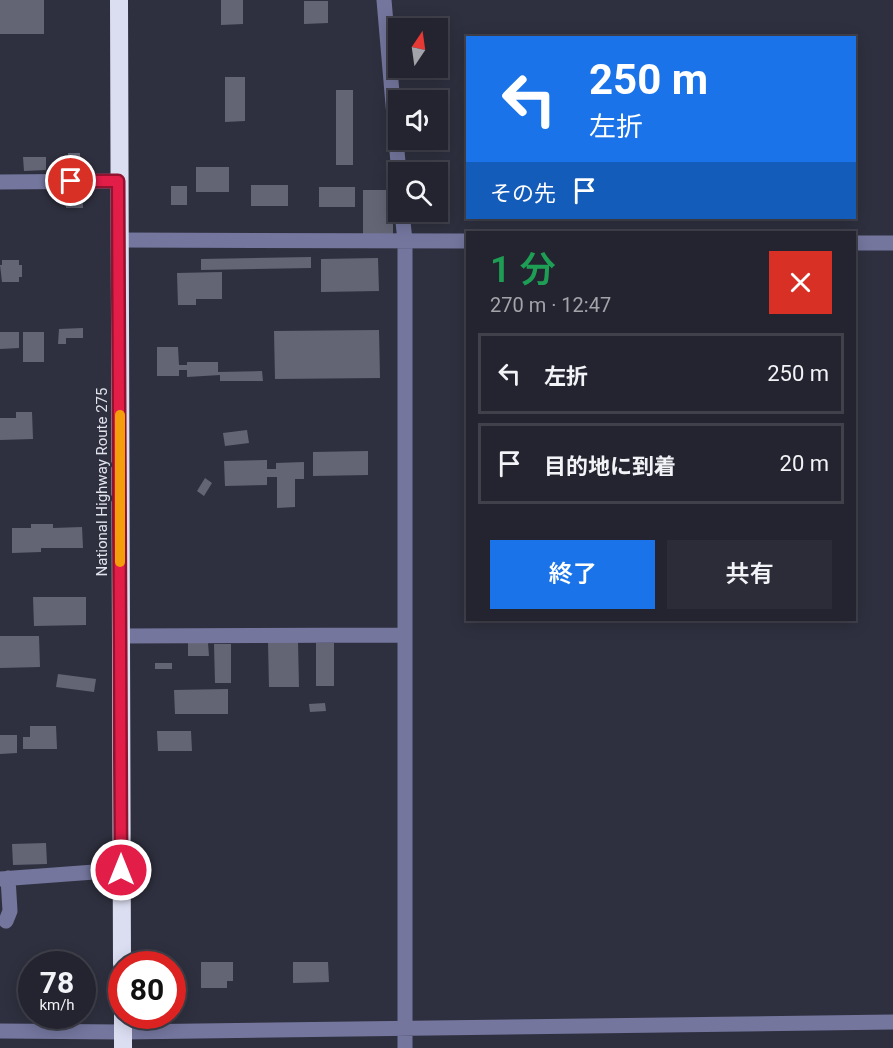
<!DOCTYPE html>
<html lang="ja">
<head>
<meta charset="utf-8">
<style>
	body { margin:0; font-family:Roboto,"Noto Sans JP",sans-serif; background:#2b2c37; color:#f1f3f6; height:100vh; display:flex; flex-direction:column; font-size:22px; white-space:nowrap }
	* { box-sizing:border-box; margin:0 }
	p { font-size:20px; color:#a3a4aa }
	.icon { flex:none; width:33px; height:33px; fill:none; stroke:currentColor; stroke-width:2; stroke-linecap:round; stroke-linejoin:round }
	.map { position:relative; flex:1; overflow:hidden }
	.sheet { position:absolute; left:466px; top:231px; width:390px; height:390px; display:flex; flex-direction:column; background:#23242f; border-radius:0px; box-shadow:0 3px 15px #0003,0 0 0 2px #40414b }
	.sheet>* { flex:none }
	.guide { position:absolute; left:466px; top:36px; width:390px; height:183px; border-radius:0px; box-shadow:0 3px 15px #0003,0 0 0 2px #40414b; background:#1a73e8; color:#fff; overflow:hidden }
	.needle { width:39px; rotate:13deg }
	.buttons { position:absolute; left:388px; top:18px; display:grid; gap:12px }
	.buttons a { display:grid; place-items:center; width:60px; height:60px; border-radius:0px; background:#23242f; box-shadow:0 3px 15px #0003,0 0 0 2px #40414b; font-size:30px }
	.speed { position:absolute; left:18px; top:951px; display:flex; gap:12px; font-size:30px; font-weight:700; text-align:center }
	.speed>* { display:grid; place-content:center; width:78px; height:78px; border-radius:50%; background:#23242f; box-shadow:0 3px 15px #0003,0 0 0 2px #40414b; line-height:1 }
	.speed small { font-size:15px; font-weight:400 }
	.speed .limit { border:9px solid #d22; background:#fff; color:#111 }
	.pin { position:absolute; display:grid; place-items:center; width:51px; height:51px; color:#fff; margin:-26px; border:3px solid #fff; border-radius:50%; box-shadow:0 2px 6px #0007 }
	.me { position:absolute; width:66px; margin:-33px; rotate:0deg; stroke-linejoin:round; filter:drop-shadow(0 0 4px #0008) }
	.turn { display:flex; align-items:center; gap:21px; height:126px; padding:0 24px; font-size:27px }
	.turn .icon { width:78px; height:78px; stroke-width:2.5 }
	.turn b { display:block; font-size:42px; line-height:51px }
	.then { display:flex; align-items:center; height:57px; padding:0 24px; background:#0003; gap:12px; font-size:22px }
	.round { display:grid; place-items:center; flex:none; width:63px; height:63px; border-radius:0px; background:#2b2c37 }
	.headline { display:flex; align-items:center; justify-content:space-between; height:102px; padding:0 24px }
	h1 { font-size:36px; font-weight:600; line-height:45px; color:#1e9e55 }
	.cta { display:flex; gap:12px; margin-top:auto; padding:12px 24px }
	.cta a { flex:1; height:69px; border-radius:0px; background:#1a73e8; color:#fff; font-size:24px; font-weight:600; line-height:69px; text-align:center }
	.cta a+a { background:#2b2c37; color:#f1f3f6 }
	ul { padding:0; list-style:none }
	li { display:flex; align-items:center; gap:18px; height:81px; margin:0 12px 9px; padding:0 12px; border:3px solid #40414b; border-radius:0px }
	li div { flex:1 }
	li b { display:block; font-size:22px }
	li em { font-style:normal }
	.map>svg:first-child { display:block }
	.building { fill:#636575 }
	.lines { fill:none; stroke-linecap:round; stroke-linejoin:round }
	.minor { stroke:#74769e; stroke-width:15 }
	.highway { stroke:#dbddf1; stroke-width:18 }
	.route-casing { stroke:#92132f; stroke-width:15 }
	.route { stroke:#e11d48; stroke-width:10 }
	.slow { stroke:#f59e0b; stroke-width:10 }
	.labels { text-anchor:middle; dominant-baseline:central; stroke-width:4.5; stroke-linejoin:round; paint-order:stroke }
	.street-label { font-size:15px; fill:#e1e2ec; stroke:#2f303f }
</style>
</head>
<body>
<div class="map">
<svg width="893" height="1048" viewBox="0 0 893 1048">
	<rect width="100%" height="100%" fill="#2f303f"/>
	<!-- building -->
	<path class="building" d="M0 0H44V34H0Z
		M221 0H243V24L221 25Z
		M304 1H328V23L304 24Z
		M225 77H245V121L225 122Z
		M336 90H353V165H336Z
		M68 153H80V169H68Z
		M23 157H46V170L24 171Z
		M196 167H229V192H196Z
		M251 185H288V206H251Z
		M171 186H187V205H171Z
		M319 187H355V207H319Z
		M363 190H393V237H363Z
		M83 192V208H66V193Z
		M311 257V268L201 270V259Z
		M378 258 379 291 321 292V259Z
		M2 260H19V265H22V277H19V282H2L0 265H2Z
		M222 272V299H196V305H178L177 273Z
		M83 328V338H66V344H58L59 329Z
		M379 330 380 378 275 379 274 331Z
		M0 332H19V348L0 349Z
		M23 332H44V362H23Z
		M157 347H178L179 365H187V362H218V372L262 371 263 381H220V375L187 377V370H179V376H157Z
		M16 412H32L33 439 0 440V418H16Z
		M247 430 249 443 225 446 223 433Z
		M368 451V475L313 476V452Z
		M267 460V469H276V463L304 462V479H295V507L277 508V477H267V485L225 486 224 461Z
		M205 478 212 483 204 496 197 491Z
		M31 524H53V528L82 527 83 548H41V552L12 553V528H31Z
		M33 597H86V625L34 626Z
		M0 636H39L40 667 0 668Z
		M268 642H298L299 687H269Z
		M188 643H208L209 656H188Z
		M316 643H334V686H316Z
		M214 644H231V683H215Z
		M155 663H172V669H155Z
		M58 674 96 679 94 692 56 687Z
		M228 689V714H175L174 690Z
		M325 703 326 711 310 712 309 704Z
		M30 726H56L57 749H23V737H30Z
		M157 731H191L192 751H158Z
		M0 735H17V753L0 754Z
		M46 843 47 864 13 865 12 844Z
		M201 962H233V981H227V988H201Z
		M293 962H328L329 982 293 983Z"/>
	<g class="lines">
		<!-- minor -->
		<path class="minor" d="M384 0 399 174
			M0 182 118 181
			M402 212 405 241V1048
			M119 240 468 241
			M855 243H893
			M121 636 405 635
			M0 879 121 870
			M6 921 10 911 8 878
			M0 1031 123 1032 893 1022"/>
		<!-- highway -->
		<path class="highway" d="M119 0 122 964
			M123 1016V1048"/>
	</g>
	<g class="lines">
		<!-- route casing -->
		<g class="route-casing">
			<path id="route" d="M71 181H118L121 870"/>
		</g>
		<!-- route -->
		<use href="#route" class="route"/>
		<!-- slow -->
		<path class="slow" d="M120 415V562"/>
	</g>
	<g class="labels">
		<!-- street labels -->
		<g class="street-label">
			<text transform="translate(102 482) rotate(-90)">National Highway Route 275</text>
		</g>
	</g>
</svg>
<div class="buttons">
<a><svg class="needle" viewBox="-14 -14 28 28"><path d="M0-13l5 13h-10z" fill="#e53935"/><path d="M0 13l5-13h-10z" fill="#a3a4aa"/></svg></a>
<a><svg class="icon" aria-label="sound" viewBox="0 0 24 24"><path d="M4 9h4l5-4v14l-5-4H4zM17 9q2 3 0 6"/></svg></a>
<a><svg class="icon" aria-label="search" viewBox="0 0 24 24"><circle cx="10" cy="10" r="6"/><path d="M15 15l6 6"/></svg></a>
</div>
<div class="speed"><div>78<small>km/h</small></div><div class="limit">80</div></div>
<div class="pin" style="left:71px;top:181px;background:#d93025"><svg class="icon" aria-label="arrive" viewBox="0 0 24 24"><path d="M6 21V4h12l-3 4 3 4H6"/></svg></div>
<svg class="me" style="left:121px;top:870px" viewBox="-20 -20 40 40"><circle r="17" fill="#e11d48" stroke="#fff" stroke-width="3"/><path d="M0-11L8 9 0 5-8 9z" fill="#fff"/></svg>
<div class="guide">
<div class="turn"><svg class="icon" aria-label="left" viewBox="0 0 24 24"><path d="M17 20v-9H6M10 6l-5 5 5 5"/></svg><div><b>250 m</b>左折</div></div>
<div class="then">その先<svg class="icon" aria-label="arrive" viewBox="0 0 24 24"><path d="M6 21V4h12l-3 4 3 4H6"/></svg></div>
</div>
<section class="sheet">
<div class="headline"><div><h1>1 分</h1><p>270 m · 12:47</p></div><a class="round" style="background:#d93025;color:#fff"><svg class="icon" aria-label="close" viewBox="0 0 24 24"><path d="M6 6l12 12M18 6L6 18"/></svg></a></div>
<ul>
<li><svg class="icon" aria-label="left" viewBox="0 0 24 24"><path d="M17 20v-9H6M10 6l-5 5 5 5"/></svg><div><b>左折</b></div><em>250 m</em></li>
<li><svg class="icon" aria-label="arrive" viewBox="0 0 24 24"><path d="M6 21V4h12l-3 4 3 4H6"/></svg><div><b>目的地に到着</b></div><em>20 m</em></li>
</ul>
<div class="cta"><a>終了</a><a>共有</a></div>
</section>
</div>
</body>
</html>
